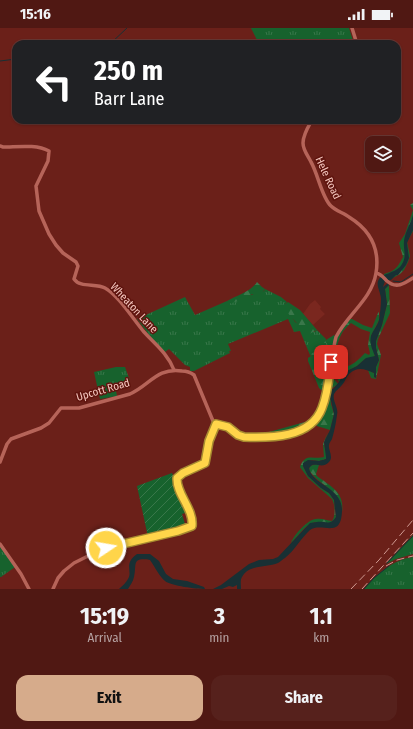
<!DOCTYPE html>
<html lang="en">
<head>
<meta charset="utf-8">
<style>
	body { margin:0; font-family:"Fira Sans Condensed",sans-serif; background:#56211c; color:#f1f3f6; height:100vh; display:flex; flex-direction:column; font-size:15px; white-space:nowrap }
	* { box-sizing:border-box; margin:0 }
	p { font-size:13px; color:#b4a0a0 }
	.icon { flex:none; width:22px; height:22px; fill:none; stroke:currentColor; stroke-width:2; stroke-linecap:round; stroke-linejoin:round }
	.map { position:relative; height:561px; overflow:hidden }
	.panel { display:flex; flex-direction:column; background:#501813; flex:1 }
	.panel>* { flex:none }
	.hud { position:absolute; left:12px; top:12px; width:389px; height:84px; border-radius:12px; box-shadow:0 1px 3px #0004,0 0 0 1px #673733; background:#202124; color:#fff; overflow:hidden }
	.controls { position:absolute; left:365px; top:108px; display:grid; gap:8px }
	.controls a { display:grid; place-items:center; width:36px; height:36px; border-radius:8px; background:#501813; box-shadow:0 1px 3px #0004,0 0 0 1px #673733; font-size:20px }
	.pin { position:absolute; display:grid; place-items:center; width:34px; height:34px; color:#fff; margin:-17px; border-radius:8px; box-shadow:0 2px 6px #0006 }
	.me { position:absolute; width:44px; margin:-22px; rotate:78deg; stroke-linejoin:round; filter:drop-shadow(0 0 3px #0008) }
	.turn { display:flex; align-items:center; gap:14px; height:84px; padding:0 16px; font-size:18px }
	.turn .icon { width:52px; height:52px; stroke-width:2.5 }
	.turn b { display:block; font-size:28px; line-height:34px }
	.eta { display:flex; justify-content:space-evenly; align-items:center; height:68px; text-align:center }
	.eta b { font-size:24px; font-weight:700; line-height:28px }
	.button { display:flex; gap:8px; margin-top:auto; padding:8px 16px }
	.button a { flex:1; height:46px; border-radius:12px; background:#d6ab8b; color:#111; font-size:16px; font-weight:700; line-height:46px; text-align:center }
	.button a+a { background:#56211c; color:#f1f3f6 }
	.status { display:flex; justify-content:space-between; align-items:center; height:28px; padding:0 20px; background:#501813; direction:ltr }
	.status svg { height:11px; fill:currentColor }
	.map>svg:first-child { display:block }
	.built { fill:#7a271f }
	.grass { fill:url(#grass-tufts) }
	.forest { fill:url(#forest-firs) }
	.garden { fill:url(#garden-furrows) }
	.water { fill:#183034 }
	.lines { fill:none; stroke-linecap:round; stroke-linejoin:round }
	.stream { stroke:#183034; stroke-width:1 }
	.minor { stroke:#b66459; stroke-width:3.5 }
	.rail { stroke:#cf9a92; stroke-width:1; stroke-dasharray:8 4; stroke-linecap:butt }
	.route-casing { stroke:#a68a30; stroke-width:10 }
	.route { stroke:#ffd54a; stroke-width:7 }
	.labels { text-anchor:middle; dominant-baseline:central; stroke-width:3; stroke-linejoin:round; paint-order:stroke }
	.street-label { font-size:11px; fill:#f5c7bf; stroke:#5f140e }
</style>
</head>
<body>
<div class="status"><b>15:16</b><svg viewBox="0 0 49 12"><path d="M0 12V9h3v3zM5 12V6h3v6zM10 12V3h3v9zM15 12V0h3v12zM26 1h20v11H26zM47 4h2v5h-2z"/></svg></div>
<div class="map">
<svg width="413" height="561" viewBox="0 0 413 561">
	<defs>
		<pattern id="grass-tufts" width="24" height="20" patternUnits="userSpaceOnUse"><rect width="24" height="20" fill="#17622d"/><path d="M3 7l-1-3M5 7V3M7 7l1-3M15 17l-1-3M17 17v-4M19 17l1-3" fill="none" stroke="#39774a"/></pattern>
		<pattern id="forest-firs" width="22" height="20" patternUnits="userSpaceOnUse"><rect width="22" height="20" fill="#17622d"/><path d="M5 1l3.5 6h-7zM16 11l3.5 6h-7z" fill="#39774a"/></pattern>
		<pattern id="garden-furrows" width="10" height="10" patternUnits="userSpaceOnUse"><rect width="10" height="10" fill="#17622d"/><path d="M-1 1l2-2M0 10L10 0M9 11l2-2" fill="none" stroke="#39774a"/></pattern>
	</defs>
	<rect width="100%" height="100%" fill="#6b2019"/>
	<!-- built -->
	<path class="built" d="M315 272 321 279 320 281 325 286 313 297 303 286 310 276Z"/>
	<!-- grass -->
	<path class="grass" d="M251 0H349L354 16H259Z
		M265 261 281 269 287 274 285 276 295 294 314 304 317 302 326 311 325 315H327L326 323 322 324H316L311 328 310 327 300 303 294 304 288 291 228 316 231 323H229L230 325 194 343H190V339L185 337 169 321 165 324 153 312 137 291 185 269 195 287 227 273V274L264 263Z
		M116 339H125L130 353 115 358 117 368 100 371 94 344Z
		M413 507V526L396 531 386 536Z
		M0 518 15 539 1 549H0Z
		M413 529V561H364C377 546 392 532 413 529Z"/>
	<!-- forest -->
	<path class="forest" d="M413 175V203L407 214 410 228 408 234 404 242 400 246 391 251 384 247V246C395 243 397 240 403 229L399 215 405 206 413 182 410 177Z
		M257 254 262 259 265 261 259 268H256L252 266C246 271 236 274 228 276L227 273C236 268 252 263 257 254Z
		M389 257 390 285 378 311 377 316 381 327 376 351 371 350 368 342 374 345V349L376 350V339L379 332 376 320V313L382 297 387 276 385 261Z
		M288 274 300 282 317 302 309 306C303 302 287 285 284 280L285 276Z
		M379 284V292L371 308 375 329 365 331 357 338 345 344 339 354 338 351 345 339C354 337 359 331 365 325L369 327 370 325 368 317 370 304 361 301 351 295C348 298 344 301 342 305 335 317 334 336 333 350L338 356 331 361 330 365 331 376 334 386 330 402 317 398 315 394 324 381 326 371 337 309 350 291H352L363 297 372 300 378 285Z
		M334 307 335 308 328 333 324 364 319 360 308 333V330L311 328 312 325 322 324 325 323 327 315H324L326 312Z
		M312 392C302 406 284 404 269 406V404Z
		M328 404 324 416 326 425V431L319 433 311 432 303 438 308 448 321 460 329 465 334 472 336 489C328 502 319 490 310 496 303 500 297 509 291 515 293 508 308 491 316 491 322 490 327 493 332 493 336 488 335 477 332 471L308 450 300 439C305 424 314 432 324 429L323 416Z
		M316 436 319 437 316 446 317 448C330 458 345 464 342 484 343 463 319 458 309 442L310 438Z"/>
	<!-- garden -->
	<path class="garden" d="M172 445 188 484 182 486 185 496 184 497 185 499 148 509 137 458Z"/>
	<!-- water -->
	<path class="water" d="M413 187V202L407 215 409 230 406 237 398 247H396L391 252 385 253 383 259 388 255 389 257 385 261 387 276 382 297 376 313V320L379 332 376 339V350L374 349V345C365 341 357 338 349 346 346 349 345 354 342 357 340 360 336 362 334 366 332 373 339 380 337 387 336 395 334 404 332 411 331 413 329 415 329 417 328 422 334 429 329 434 323 440 319 436 312 437L309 440C311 456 341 459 342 481 342 513 322 493 310 502 301 510 295 522 285 530 283 531 280 534 278 535 266 540 249 536 242 549 240 552 241 557 241 561H237V557L233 559 229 558 222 561H213L221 557 249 536 259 532 273 531 278 529 310 495C312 495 315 494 317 494 326 493 330 498 336 489L334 472 329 465 321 460 308 448 303 438V435L308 432 319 433 326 431V429L324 414 330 402 334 386 330 368V360L333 361 339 354 345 344 357 338 366 330 375 328C373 322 369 316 371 308 373 302 377 299 379 292 380 286 381 277 381 271 381 264 375 257 379 251 382 246 394 245 400 239 408 229 403 223 404 213 405 204 411 195 413 187Z
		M137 526H150L159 533 166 546 173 551 187 553 204 559 205 561C197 561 171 558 165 553 159 548 155 539 150 532 131 529 137 537 134 549 133 554 130 557 128 561H119C122 558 126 555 128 551 133 543 123 536 137 526Z"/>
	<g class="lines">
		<!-- stream -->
		<path class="stream" d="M110 16 127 0
			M0 33 16 31
			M393 253 401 254 413 246
			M387 535 413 508
			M364 561 374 550 389 538"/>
		<!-- minor -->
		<path class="minor" d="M352 0 357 16
			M0 118 3 119C17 119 36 116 49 123L48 133 36 158 39 183 49 206 56 217 63 225 76 234 78 238 74 251C80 260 96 255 105 260 119 268 133 291 144 304 155 316 168 326 174 342
			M376 245C381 246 383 249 387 253 396 261 404 256 413 250
			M0 434 7 416 11 411 41 400 49 395 61 380H79L130 366C149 358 157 339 182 343 186 343 190 344 194 347L213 393C217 398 221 397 227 399 230 400 233 404 236 406 244 411 255 409 264 408 278 407 293 408 306 400 330 386 329 335 336 309 347 287 372 271 376 245 380 221 370 202 349 189 344 185 336 183 331 178 322 170 318 146 311 134 308 128 303 122 303 115 303 107 308 99 312 92
			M0 516 21 546 29 561
			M53 561 58 550 64 543 74 535 98 523 178 503 193 498C194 481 177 466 177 450L183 445 205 435 209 413 216 396"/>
		<!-- rail -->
		<path class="rail" d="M386 538 397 532 413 528
			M351 561 379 532 413 492
			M362 561 413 505"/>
	</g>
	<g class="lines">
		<!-- route casing -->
		<g class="route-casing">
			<path id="route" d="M106 520 178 503 192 498C194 481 176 466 177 450L183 445 205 435 209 413 216 396 228 399 238 407 244 409C271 410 311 410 322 380 328 365 329 349 331 334"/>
		</g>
		<!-- route -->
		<use href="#route" class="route"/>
	</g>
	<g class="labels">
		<!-- street labels -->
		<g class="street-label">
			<text transform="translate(328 150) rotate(65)">Hele Road</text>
			<text transform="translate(134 280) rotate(47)">Wheaton Lane</text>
			<text transform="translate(103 362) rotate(-16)">Upcott Road</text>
		</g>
	</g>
</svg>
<div class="controls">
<a><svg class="icon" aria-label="layers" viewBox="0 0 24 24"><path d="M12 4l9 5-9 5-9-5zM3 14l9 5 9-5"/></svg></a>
</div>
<div class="pin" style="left:331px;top:334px;background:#d93025"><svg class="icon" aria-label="arrive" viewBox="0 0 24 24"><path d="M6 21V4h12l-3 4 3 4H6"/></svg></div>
<svg class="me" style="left:106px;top:520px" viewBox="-20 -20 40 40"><circle r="17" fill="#ffd54a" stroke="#fff" stroke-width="3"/><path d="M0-11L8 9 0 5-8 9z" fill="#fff"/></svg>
<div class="hud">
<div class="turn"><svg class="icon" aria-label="left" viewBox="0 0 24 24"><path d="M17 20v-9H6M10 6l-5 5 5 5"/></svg><div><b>250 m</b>Barr Lane</div></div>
</div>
</div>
<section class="panel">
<div class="eta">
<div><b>15:19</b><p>Arrival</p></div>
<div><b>3</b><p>min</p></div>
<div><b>1.1</b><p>km</p></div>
</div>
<div class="button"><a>Exit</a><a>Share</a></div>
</section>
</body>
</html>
